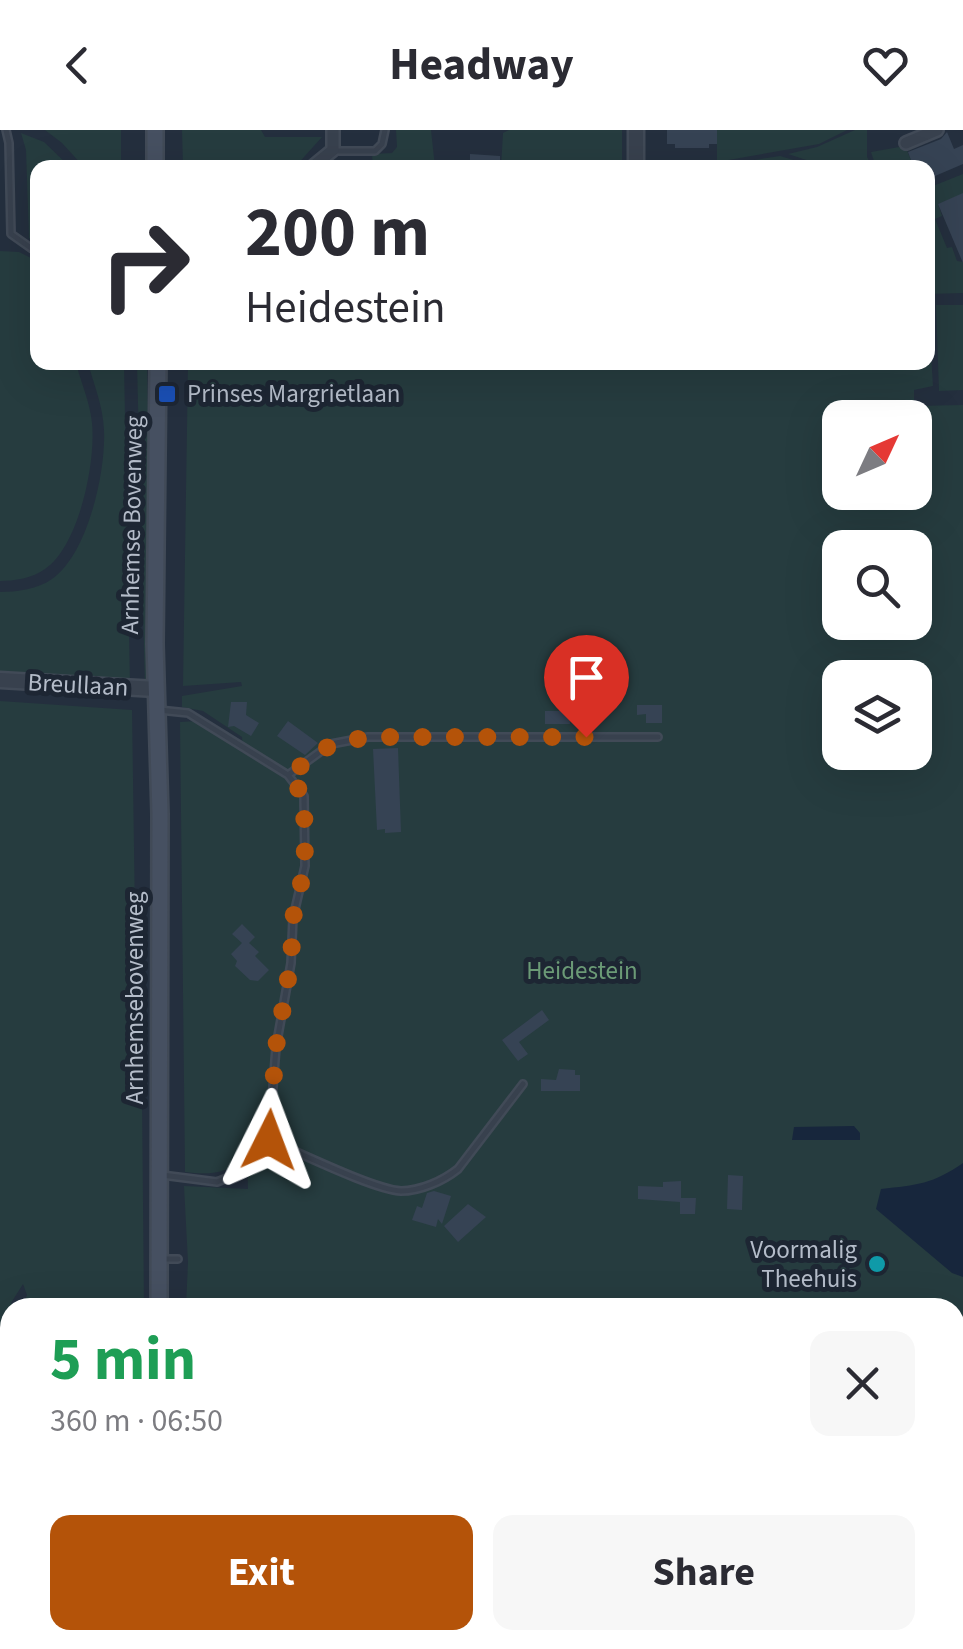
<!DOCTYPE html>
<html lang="en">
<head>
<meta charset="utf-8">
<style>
	body { margin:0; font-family:"Source Sans 3",sans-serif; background:#f7f7f7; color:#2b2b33; height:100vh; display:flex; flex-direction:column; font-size:38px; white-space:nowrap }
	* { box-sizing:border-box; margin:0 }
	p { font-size:32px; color:#7c7c81 }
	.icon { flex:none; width:55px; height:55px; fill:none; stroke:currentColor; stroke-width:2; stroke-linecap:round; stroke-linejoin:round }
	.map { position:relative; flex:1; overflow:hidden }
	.side { position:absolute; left:0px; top:1168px; width:965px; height:352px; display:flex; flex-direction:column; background:#fff; border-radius:30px 30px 0 0; box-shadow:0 10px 40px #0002 }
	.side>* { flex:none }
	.guide { position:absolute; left:30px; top:30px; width:905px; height:210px; border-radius:20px; box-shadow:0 10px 40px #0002; background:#fff; color:#2b2b33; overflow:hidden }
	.needle { width:65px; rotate:46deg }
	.tools { position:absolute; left:822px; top:270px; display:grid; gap:20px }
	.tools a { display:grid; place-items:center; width:110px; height:110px; border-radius:20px; background:#fff; box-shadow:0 10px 40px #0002; font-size:50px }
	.pin { position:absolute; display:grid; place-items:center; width:85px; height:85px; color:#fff; margin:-102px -42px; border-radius:50% 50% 50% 0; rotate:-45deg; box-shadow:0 0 10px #0007 }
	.pin .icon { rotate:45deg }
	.me { position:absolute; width:110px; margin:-55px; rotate:3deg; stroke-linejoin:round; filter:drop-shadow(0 0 8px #0008) }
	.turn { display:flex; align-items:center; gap:35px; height:210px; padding:0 50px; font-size:45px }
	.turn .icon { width:130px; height:130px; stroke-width:2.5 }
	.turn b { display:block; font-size:70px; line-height:85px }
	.round { display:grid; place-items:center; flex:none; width:105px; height:105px; border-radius:20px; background:#f7f7f7 }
	.head { display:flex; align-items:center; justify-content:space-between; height:170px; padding:0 50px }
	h1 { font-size:60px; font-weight:700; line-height:75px; color:#1e9e55 }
	.primary-button { display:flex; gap:20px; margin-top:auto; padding:20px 50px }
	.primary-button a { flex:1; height:115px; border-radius:20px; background:#b45309; color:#fff; font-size:40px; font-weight:700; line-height:115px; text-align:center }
	.primary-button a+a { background:#f7f7f7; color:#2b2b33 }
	header { display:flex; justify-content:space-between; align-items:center; height:130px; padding:0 50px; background:#fff; font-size:45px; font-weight:700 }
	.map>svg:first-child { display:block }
	.green { fill:#263c3f; fill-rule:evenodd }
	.water { fill:#17263c }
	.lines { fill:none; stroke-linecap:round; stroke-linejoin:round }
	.stream { stroke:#17263c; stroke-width:4 }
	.building { fill:#364354 }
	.service-casing { stroke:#414a57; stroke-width:10 }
	.minor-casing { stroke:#414a57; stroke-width:16 }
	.tertiary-casing { stroke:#414a57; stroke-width:19 }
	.secondary-casing { stroke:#414a57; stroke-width:20 }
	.service { stroke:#38414e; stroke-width:5 }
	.minor { stroke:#38414e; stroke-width:11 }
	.tertiary { stroke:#38414e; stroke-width:14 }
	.secondary { stroke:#465061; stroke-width:15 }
	.route { stroke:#b45309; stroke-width:18; stroke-dasharray:0 32.4 }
	.transit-dot { fill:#1a4fb4; stroke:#1d2633; stroke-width:4 }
	.culture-dot { fill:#0f9aa8; stroke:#1d2633; stroke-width:4 }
	.labels { text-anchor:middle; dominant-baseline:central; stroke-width:10; stroke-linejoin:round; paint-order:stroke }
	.poi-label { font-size:25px; fill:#b4bcc9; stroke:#1d2633; text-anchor:start }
	.street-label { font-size:25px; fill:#b4bcc9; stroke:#1d2633 }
	.park-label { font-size:25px; fill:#6b9a76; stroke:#1d2633 }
</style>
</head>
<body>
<header><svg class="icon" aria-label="back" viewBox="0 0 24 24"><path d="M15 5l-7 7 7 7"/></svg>Headway<svg class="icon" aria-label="heart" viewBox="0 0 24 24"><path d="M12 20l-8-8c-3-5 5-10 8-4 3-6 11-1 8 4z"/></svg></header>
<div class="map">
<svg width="963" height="1519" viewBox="0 0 963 1519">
	<rect width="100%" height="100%" fill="#242f3e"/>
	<!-- green -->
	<path class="green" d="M45 0H121V37H84L62 13Z
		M182 0H261L265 7H322L295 37H183Z
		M396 0H431L435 37H358H373L372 24 392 23 397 17Z
		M509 0H622V37H601L600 32 568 33V37H501L503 3Z
		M717 0H847L819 14 717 32Z
		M855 0H867V27L872 37H828L788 24 817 17Z
		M21 3 44 12 70 37 38 38 37 113 29 108 26 20Z
		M905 16 914 37H876L871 22Z
		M780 26 817 37 723 35Z
		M963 44V64L938 74 942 86 935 89 947 118 952 117 957 131 963 132V163L928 164V58Z
		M0 121 19 122 37 131 38 232 76 233C81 253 90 272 92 293 96 332 79 416 45 439 33 448 14 451 0 451Z
		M936 175H963V260L939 261Z
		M928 177 933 256 914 260V287L840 288V362H915V276L963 275V1519H172V1510H955V1178L186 1177 188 1132 184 1056 248 1059 247 1027C227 1044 210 1045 185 1042L180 592 197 591 243 623 242 607 203 581 182 577V566L242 556 241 552 183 556 188 233 928 232ZM840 418H915V492H840ZM840 548H915V622H840Z
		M88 233H124L130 557 0 549V462C17 462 38 459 52 449 88 424 106 341 104 300 103 276 94 255 88 233Z
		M137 233H147L153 555 145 558Z
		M0 571 132 580 136 855 141 862 144 1177H22L27 1165 23 1154 11 1173 15 1177 10 1178V1510H135L134 1519H0Z"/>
	<!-- water -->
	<path class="water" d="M854 996 860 1003V1010H792L794 997Z
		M963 1033V1147L952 1143 876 1079 881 1059C917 1055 933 1054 963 1033Z"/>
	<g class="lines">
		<!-- stream -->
		<path class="stream" d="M955 1356 963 1345"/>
	</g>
	<!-- building -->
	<path class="building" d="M667 0H717V14H709V18H675V14H667Z
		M947 2 954 19 963 15V34L928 49V38H914L908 22 941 9Z
		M470 24 500 26V38H470Z
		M963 63V133L938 74Z
		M231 572H247L246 585 259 593 251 606 234 596 228 597Z
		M637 575H662V593H646V584L637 585Z
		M559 577H569L570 594H545V581H559Z
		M288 591 318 613 305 625 277 606Z
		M398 618 401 702 385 703V699L377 700 373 619Z
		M242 794 255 807 249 813 259 822 255 826 269 840 258 851 250 850 235 836 237 831 231 824 242 813 232 804Z
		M542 880 549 890 519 912 528 924 518 931 502 910Z
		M559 939 575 940V945H580V961H541V949L556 950Z
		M728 1045 743 1046 742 1080 727 1079Z
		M681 1051V1068H696L695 1084H680V1072L638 1069V1056L663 1057V1052Z
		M434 1061 451 1066 442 1094 438 1089 436 1097 412 1090 417 1076 422 1078 427 1063Z
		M468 1074 486 1087 458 1112 444 1096Z"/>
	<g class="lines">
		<!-- service casing -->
		<g class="service-casing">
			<path id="service" d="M6 0 9 13 11 104 38 123
				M336 21H375L382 14 385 0
				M159 580 188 583 288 645 304 666 305 736 293 788 291 833 276 917 269 1010 239 1043 217 1052 162 1045
				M288 645 331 614 368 607H658
				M269 1010C298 1022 375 1060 401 1061 420 1061 443 1051 458 1039L523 954
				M162 1129H178"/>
		</g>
		<!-- minor casing -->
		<g class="minor-casing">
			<path id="minor" d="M906 13 937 0
				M311 38 333 20V0"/>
		</g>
		<!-- tertiary casing -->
		<g class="tertiary-casing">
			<path id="tertiary" d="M636 0V38
				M0 550 156 559"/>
		</g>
		<!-- secondary casing -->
		<g class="secondary-casing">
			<path id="secondary" d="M155 0V38
				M158 232 155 514 160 684 159 1178
				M157 1519 158 1510"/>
		</g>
		<!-- service -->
		<use href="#service" class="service"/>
		<!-- minor -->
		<use href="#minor" class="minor"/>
		<!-- tertiary -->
		<use href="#tertiary" class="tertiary"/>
		<!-- secondary -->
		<use href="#secondary" class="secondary"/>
	</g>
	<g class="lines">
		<!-- route -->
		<path class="route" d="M269 1010 276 917 291 832 293 788 305 736 304 666 288 645 332 614 368 607H586"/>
	</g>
	<!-- markers -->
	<rect class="transit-dot" x="157" y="254" width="20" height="20" rx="5"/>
	<circle class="culture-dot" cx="877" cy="1134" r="10"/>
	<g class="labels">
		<!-- poi labels -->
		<g class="poi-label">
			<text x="187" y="264">Prinses Margrietlaan</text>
			<text x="857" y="1120" text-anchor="end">Voormalig<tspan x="857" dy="29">Theehuis</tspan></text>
		</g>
		<!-- street labels -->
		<g class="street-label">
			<text transform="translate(132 395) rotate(-89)">Arnhemse Bovenweg</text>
			<text transform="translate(78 555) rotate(3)">Breullaan</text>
			<text transform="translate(135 868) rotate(-90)">Arnhemsebovenweg</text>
		</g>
		<!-- park labels -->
		<g class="park-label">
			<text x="582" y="841">Heidestein</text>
		</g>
	</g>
</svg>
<div class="tools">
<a><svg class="needle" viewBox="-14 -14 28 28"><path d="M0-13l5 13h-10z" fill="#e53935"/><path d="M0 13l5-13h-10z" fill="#7c7c81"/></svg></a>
<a><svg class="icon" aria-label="search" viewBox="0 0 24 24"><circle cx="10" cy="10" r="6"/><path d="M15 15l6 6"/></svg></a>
<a><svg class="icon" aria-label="layers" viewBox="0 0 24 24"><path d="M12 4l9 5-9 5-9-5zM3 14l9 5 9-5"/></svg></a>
</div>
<div class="pin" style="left:586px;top:607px;background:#d93025"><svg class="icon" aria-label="arrive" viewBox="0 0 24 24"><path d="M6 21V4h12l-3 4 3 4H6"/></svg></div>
<svg class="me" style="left:269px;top:1010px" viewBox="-20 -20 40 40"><path d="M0-17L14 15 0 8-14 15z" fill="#b45309" stroke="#fff" stroke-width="4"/></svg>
<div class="guide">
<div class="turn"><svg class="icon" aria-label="right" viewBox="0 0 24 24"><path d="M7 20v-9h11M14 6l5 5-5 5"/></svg><div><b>200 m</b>Heidestein</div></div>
</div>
<section class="side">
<div class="head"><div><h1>5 min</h1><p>360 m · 06:50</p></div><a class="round"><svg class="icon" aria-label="close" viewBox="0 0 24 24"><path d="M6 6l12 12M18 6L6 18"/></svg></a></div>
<div class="primary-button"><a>Exit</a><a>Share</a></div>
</section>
</div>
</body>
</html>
